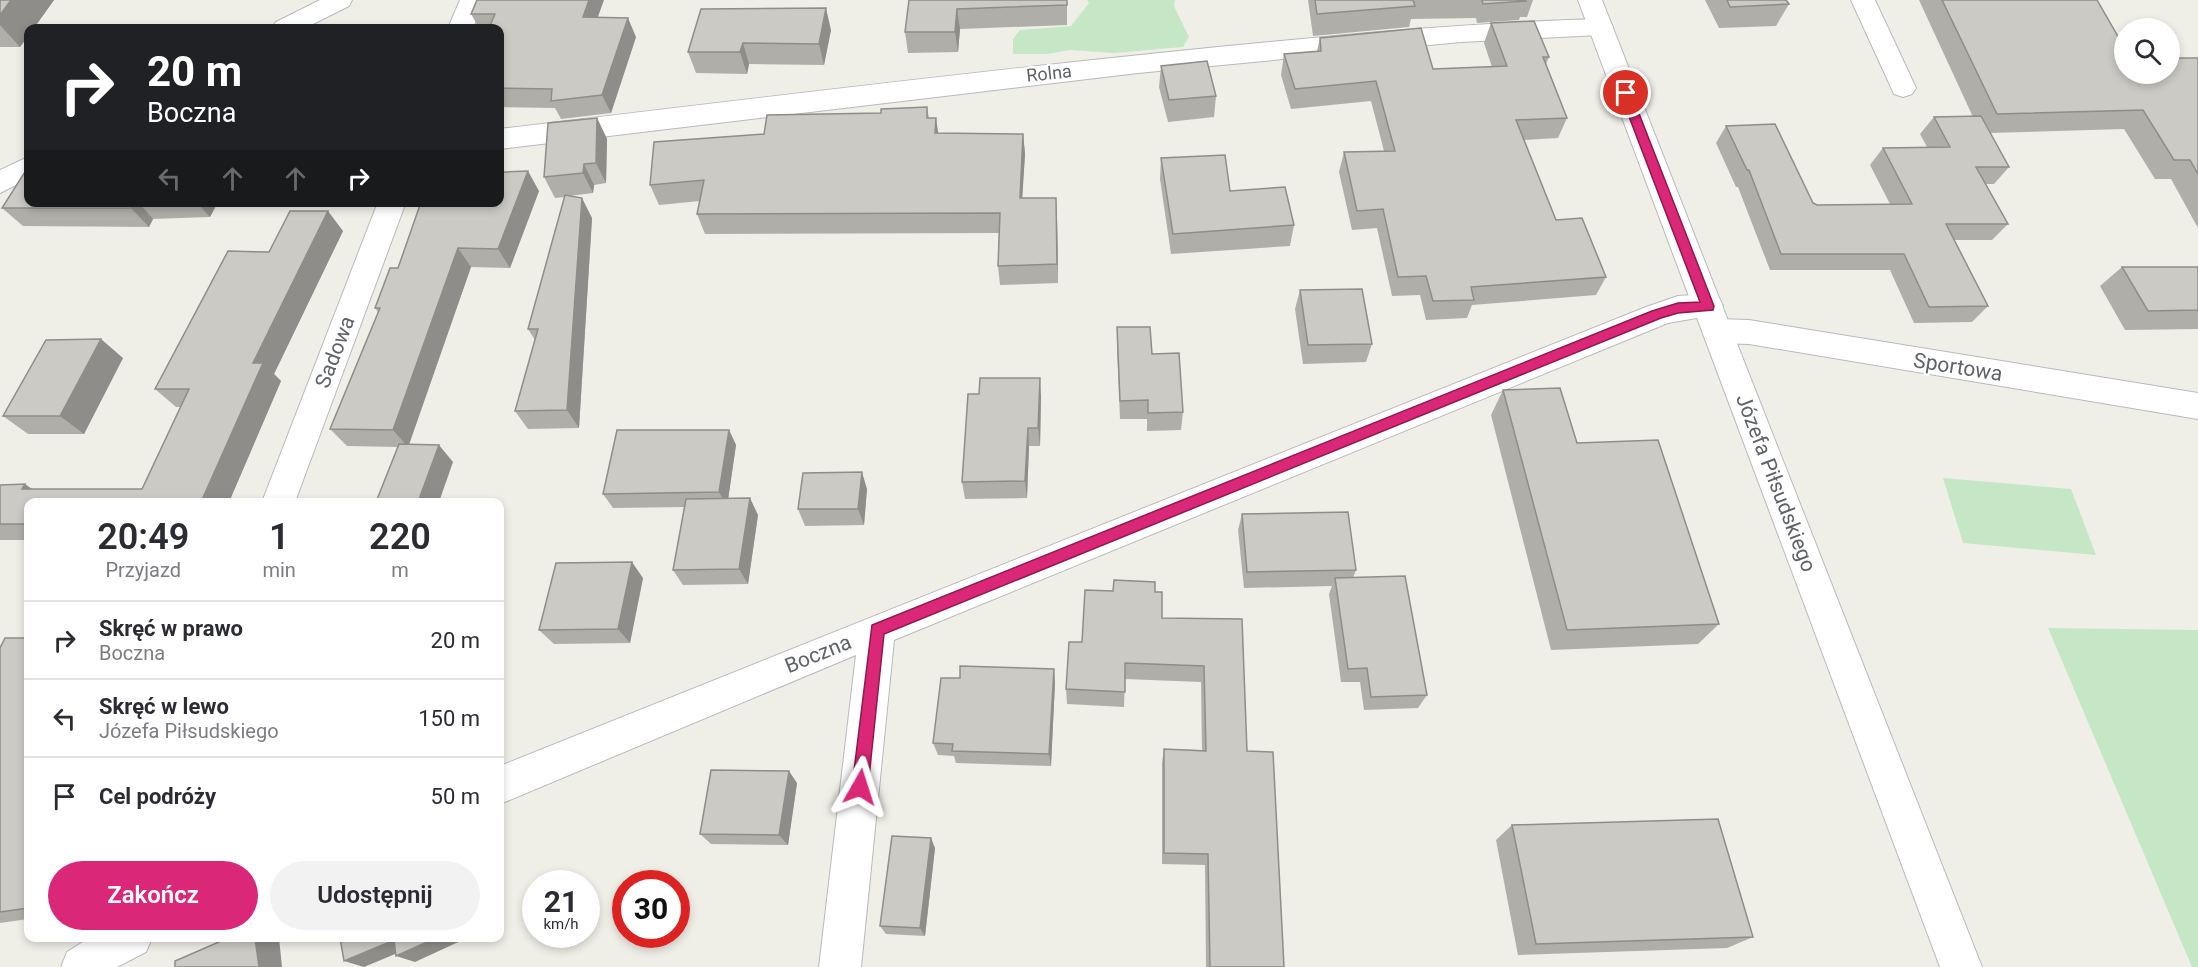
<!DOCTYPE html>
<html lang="pl">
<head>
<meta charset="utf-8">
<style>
	body { margin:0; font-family:Roboto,sans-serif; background:#f2f2f3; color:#2b2b33; height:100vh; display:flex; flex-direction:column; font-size:22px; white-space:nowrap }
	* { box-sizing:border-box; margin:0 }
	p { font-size:20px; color:#7c7c81 }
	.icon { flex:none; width:33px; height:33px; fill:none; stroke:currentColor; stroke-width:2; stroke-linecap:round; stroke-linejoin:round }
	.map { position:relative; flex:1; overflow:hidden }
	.sheet { position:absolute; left:24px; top:498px; width:480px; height:444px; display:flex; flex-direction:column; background:#fff; border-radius:12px; box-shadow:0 3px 9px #0003 }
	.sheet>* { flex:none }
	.top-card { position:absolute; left:24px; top:24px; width:480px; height:183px; border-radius:12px; box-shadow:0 3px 9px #0003; background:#202124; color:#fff; overflow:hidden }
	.tools { position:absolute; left:2114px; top:18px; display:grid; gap:12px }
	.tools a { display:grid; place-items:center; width:66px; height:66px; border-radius:50%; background:#fff; box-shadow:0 3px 9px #0003; font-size:30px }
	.speed { position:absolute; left:522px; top:870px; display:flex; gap:12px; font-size:30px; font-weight:700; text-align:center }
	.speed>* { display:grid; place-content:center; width:78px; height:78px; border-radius:50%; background:#fff; box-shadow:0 3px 9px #0003; line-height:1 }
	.speed small { font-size:15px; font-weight:400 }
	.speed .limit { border:9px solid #d22; background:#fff; color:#111 }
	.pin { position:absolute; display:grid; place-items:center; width:51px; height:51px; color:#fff; margin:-26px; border:3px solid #fff; border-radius:50%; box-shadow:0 2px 6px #0007 }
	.me { position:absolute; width:66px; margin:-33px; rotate:6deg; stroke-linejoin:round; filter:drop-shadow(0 0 4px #0008) }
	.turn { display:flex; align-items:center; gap:21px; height:126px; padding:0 24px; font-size:27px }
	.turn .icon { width:78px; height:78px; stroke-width:2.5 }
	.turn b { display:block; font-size:42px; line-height:51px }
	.lanes { display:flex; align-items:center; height:57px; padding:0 24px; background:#0003; justify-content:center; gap:30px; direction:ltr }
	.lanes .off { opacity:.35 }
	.eta { display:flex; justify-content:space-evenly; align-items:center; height:102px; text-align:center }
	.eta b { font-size:36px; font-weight:600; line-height:42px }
	.cta { display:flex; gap:12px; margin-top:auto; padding:12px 24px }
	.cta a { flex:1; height:69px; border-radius:36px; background:#db2777; color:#fff; font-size:24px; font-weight:600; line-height:69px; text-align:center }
	.cta a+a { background:#f2f2f3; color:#2b2b33 }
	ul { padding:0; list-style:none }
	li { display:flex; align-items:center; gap:18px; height:78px; padding:0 24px; border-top:2px solid #e1e1e2 }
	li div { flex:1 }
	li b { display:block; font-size:22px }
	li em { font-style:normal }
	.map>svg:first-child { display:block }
	.green { fill:#c5e7c6 }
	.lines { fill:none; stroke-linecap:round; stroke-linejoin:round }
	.street-casing { stroke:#b7b9bd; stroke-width:2 }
	.secondary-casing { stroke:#b6b9be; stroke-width:2 }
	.street { fill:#fff; fill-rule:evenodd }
	.secondary { fill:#fff; fill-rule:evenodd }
	.wall { fill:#afaea9 }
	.shaded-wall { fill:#8f8d89 }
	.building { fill:#cccac4; stroke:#8f8d89; stroke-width:1.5 }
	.route { fill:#db2777; stroke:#8e194d; stroke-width:1.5 }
	.labels { text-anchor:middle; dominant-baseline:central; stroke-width:4.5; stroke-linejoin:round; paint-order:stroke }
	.far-street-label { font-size:18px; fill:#5f6267; stroke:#fff }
	.street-label { font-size:21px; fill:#5f6267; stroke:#fff }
</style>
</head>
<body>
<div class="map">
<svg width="2198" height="967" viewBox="0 0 2198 967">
	<rect width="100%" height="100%" fill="#f0efe7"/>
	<!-- green -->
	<path class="green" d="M1087 0H1175L1174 6 1189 37 1183 47 1114 53 1070 50 1047 54H1013V39L1020 30 1071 26 1089 3Z
		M1943 478 2071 489 2096 555 1963 543Z
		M2048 628 2198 630V967H2192Z"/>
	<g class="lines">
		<!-- street casing -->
		<g class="street-casing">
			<path id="street" d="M320 0H352L349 6 305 28H272L276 22Z
				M460 0H484L473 28H448Z
				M1851 0H1875L1916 88 1912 94 1903 97 1894 94Z
				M1600 19 1609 21 1613 27 1609 33 1600 35 1461 42 1138 73 500 149V129C726 102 952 74 1179 51 1319 37 1459 23 1600 19Z
				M28 157V179L0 193V170Z
				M378 202H406L295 502H262Z
				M1708 294 1719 298 1723 306 1719 314 1668 323 894 640 861 967H819L856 655 500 804V766L1646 307 1678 296Z
				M1717 319 1749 320 2198 393V419L1749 344 1717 343 1706 340 1702 331 1706 322Z
				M89 938H152L146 952 117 967H61L67 952Z"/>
		</g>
		<!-- secondary casing -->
		<g class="secondary-casing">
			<path id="secondary" d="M1578 0H1602L1982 967H1940Z"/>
		</g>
		<!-- street -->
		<use href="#street" class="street"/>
		<!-- secondary -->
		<use href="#secondary" class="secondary"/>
	</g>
	<!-- wall -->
	<path class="wall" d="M0 0H54L34 28H28V36L20 47H0Z
		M477 0 598 17 636 37 611 113 561 119 555 108 500 107V28H479L471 14Z
		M909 0 1067 5V25L960 29 958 52 908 53 905 32Z
		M1308 0H1533L1527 17H1520L1519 20 1477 23 1476 18 1411 19 1409 27 1313 36Z
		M1705 0H1786L1789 4 1776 26 1719 28Z
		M1919 0H2097L2124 74 2198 58V228L2171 179H2155L2124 129 1990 133 2009 167 1994 184H1986L2008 224 1992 240H1954L1988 306 1972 322 1914 323 1890 270H1770L1738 187H1736L1716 143 1726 126 1813 203 1817 205 1890 204 1870 165 1883 148 1927 147 1920 134 1934 117H1973Z
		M1491 23 1549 57 1546 64 1567 118 1558 138 1524 140 1556 220 1606 277 1596 295 1472 305 1467 318 1426 320 1420 295 1392 296 1377 228 1352 230 1339 172 1344 152 1384 151 1371 101 1291 109 1281 75 1284 54 1317 51 1320 38 1433 69 1492 67 1484 43Z
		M831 30 824 65 749 64 747 74 696 73 688 52Z
		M1161 66 1216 96 1214 117 1168 122 1159 87Z
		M927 107 929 118 938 133 1023 134 1025 154 1022 198 1057 217 1058 283 1000 285 998 266 999 233 705 234 697 214 700 201 659 205 650 185 764 134 881 113Z
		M597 118 607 139 606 183 594 185 593 193 569 196 592 218 579 428 528 429 515 411 535 340 528 329 565 197 555 198 544 177Z
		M1161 158 1230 191 1294 225 1290 246 1171 254 1160 179Z
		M539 191 510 268 471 267 409 445 453 462 398 447 347 446 330 429 378 312 375 308 398 268Z
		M28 202H218L210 217 153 219 149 227 23 226 2 208Z
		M343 231 274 374 281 381 229 502H28V540H0V485L32 489H142L181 407H176L155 389 269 252Z
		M2122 267H2198V329L2125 330 2100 286Z
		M1300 290 1372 344 1366 362 1303 364 1295 309Z
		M1117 327 1152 354 1183 412 1181 430 1147 431V419H1120L1117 346Z
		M123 358 84 434H28L3 416Z
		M1503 390 1577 443 1719 624 1698 644 1551 650 1491 415Z
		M1041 396 1040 446H1029L1027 498 965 499 962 482Z
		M729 430 736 445 728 499 758 515 748 584 683 585 673 570 684 507 613 508 603 494Z
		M867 489 864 525 805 526 798 509Z
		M1242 514 1356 570 1353 578 1427 695 1418 708 1364 710 1360 682H1341L1329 594 1332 586 1244 588 1238 530Z
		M643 578 630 643 554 644 539 630Z
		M1155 592 1162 618 1242 619 1247 751 1284 967H1206L1205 865 1162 864V763L1164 749 1202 750 1201 682 1125 679 1124 707 1067 704 1066 689 1082 642Z
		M28 638V919L0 923V648Z
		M1055 682 1051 766 956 763 954 756 938 755 933 743Z
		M797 783 788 845 711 844 700 834Z
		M1512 825 1753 937 1727 948 1518 955 1496 840Z
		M935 848 925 936 886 934 880 926Z"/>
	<!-- shaded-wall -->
	<path class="shaded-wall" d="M11 0H54L34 28H28V36L20 47 0 25V15Z
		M589 0H604L591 36 583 17Z
		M826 8 831 30 824 65 819 44Z
		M957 9 960 29 958 52 955 32Z
		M628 18 636 37 611 113 602 95Z
		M743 43 749 64 747 74 740 52Z
		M597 118 607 139 606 183 596 163Z
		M936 118 939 138 935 133Z
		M1023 134 1025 154 1021 218 1020 198Z
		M584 164 594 185 593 193 583 173Z
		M528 171 539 191 510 268 498 249Z
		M582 198 592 218 579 428 567 410Z
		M1056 198 1057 217 1058 283 1057 264Z
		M134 202H138L153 219 149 227 131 208Z
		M196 202H218L210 217Z
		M328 211 343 231 274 374 281 381 229 502H201L253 363Z
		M458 248 471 267 408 447 393 430Z
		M101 339 123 358 84 434 60 416Z
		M1040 378 1041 396 1040 446 1038 428Z
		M1028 428 1029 446 1027 498 1025 481Z
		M729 430 736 445 727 507 719 492Z
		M439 445 453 462 439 502H418Z
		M862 472 867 489 864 525 858 509Z
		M25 484 49 501 22 489Z
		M750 498 758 515 748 584 739 569Z
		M632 562 643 578 630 643 618 629Z
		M1054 669 1055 682 1051 766 1049 754Z
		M789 771 797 783 788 845 779 835Z
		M931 838 935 848 925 936 920 928Z
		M255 938H279L282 967H259Z
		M436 938H467L415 962 396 956Z
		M394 940 412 947 364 967 344 961Z"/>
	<!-- building -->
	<path class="building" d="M0 0H11L0 15Z
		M477 0H589L583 17 628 18 602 95 551 101 552 89 500 88V28H489L495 14H471Z
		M909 0H1067V5L957 9 955 32H905Z
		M1315 0H1413L1415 6 1317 14Z
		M1482 0H1525L1526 1 1483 4Z
		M1727 0H1786L1789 4 1730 7Z
		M1942 0H2097L2124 47V74H2169V58H2198V174L2190 160H2174L2143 110 1997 114Z
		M826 8 819 44 743 43 740 52H688L701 9Z
		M1534 21 1549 57H1543L1567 118 1516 120 1556 220 1582 218 1606 277 1471 287 1474 300 1433 301 1426 276 1398 277 1383 209 1357 211 1344 152 1395 151 1376 81 1295 89 1284 54 1321 51 1320 38 1421 28 1433 69 1507 66 1491 23Z
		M1207 61 1216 96 1169 100 1161 66Z
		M927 107V118H936L935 133 1023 134 1020 198H1056L1057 264 998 266 1000 213 697 214 704 180 650 185 654 142 764 134 767 115 881 113V109Z
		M1981 116 2009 167H1976L2008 224H1946L1988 306 1929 307 1904 254H1781L1749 170H1747L1726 126 1775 124 1813 203 1817 205 1912 204 1883 148 1950 147 1934 117Z
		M597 118 596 163 584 164 583 173 544 177 548 123Z
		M1225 155 1230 191 1285 187 1294 225 1173 234 1161 158Z
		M28 167V202H134L131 208H2Z
		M528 171 498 249 458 248 393 430 330 429 380 308H375L390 268H398L421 202H500V172Z
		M565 195 582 198 567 410 515 411 538 329H528Z
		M290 211H328L253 363H263L201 502H28V524H0V485L25 484 22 489H142L189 389H155L228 251 269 252Z
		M2122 267H2198V310L2148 311Z
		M1362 289 1372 344 1308 345 1300 290Z
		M1117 327H1150L1152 354 1179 353 1183 412 1148 413V400L1120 401Z
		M101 339 60 416H3L46 340Z
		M980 378H1040L1038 428H1028L1025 481 962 482 968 394H979Z
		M1560 388 1577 443 1658 440 1719 624 1567 630 1503 390Z
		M617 430H729L719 492 603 494Z
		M399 444 439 445 418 502H376Z
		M862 472 858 509H798L803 473Z
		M750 498 739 569 673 570 686 499Z
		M1348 512 1356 570 1247 572 1242 514Z
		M632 562 618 629 539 630 556 563Z
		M1405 576 1427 695 1371 697 1367 668 1348 669 1335 578Z
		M1114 580 1155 582V592H1162V618L1242 619 1247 751 1273 752 1284 967H1210L1208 854 1164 853V749L1206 751 1204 666 1125 663V692L1066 689 1069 642H1082L1085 590 1113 591Z
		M5 638H28V908L0 912V648Z
		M960 666 1054 669 1049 754 952 751 953 744 933 743 941 678H960Z
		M711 770 789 771 779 835 700 834Z
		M1718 819 1753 937 1536 944 1512 825Z
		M892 836 931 838 920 928 880 926Z
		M228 938H255L259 967H175V961Z
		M340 938H436L396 956 394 940 344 961Z"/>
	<!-- route -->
	<path class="route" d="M1626 90 1631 93 1714 306 1713 310 1678 313 1661 318 884 634 868 787 865 793 860 795 854 793 852 787 872 625 1652 311 1678 303 1700 302 1620 93Z"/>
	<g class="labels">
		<!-- far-street labels -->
		<g class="far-street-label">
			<text transform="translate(1049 73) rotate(-6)">Rolna</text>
		</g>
		<!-- street labels -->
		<g class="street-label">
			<text transform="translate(335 352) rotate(-69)">Sadowa</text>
			<text transform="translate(1958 367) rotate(9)">Sportowa</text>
			<text transform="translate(1776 483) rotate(69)">Józefa Piłsudskiego</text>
			<text transform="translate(818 654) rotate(-22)">Boczna</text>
		</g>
	</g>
</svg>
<div class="tools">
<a><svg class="icon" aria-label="search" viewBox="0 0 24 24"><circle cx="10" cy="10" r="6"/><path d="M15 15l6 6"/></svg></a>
</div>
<div class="speed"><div>21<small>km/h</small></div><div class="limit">30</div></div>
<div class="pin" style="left:1626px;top:93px;background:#d93025"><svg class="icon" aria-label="arrive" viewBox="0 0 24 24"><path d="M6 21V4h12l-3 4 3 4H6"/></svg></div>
<svg class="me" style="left:860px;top:787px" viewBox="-20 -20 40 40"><path d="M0-17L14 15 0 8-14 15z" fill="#db2777" stroke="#fff" stroke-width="4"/></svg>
<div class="top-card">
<div class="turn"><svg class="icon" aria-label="right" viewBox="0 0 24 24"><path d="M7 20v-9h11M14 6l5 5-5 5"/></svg><div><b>20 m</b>Boczna</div></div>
<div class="lanes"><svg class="icon off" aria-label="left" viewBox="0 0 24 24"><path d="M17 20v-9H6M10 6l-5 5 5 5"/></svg><svg class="icon off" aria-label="ahead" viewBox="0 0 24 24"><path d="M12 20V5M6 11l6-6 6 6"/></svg><svg class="icon off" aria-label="ahead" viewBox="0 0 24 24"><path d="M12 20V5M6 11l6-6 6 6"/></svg><svg class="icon" aria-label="right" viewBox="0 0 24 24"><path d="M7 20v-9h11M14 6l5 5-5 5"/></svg></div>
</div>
<section class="sheet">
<div class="eta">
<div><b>20:49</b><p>Przyjazd</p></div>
<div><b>1</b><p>min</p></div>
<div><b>220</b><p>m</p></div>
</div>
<ul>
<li><svg class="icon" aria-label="right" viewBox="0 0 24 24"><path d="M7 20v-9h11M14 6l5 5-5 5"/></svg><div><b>Skręć w prawo</b><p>Boczna</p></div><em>20 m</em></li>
<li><svg class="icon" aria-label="left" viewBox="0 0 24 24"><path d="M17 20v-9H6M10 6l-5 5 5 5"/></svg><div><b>Skręć w lewo</b><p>Józefa Piłsudskiego</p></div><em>150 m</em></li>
<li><svg class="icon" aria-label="arrive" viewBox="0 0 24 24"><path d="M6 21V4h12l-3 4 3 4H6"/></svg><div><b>Cel podróży</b></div><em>50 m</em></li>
</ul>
<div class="cta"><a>Zakończ</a><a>Udostępnij</a></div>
</section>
</div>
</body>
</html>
